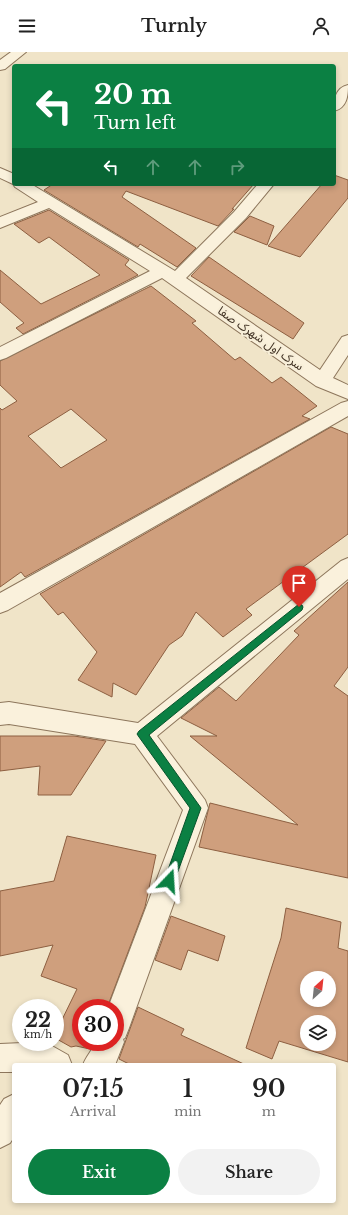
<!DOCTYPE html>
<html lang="en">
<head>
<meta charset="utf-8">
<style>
	body { margin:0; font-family:"Libre Baskerville","Noto Sans Arabic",serif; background:#f2f2f2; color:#222; height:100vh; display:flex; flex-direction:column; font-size:15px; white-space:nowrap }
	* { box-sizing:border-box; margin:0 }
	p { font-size:13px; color:#767676 }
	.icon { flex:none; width:22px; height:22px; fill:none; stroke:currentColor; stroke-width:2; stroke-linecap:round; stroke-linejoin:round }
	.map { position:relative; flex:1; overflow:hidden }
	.panel { position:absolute; left:12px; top:1011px; width:324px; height:140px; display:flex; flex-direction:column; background:#fff; border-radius:4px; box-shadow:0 2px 6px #0003 }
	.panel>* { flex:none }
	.hud { position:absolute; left:12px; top:12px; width:324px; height:122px; border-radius:4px; box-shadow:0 2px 6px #0003; background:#0b8043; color:#fff; overflow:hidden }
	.needle { width:26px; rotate:27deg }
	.tools { position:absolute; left:300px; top:919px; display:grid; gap:8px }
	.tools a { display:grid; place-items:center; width:36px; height:36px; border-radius:50%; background:#fff; box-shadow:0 2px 6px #0003; font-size:20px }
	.speed { position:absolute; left:12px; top:947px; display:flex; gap:8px; font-size:20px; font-weight:700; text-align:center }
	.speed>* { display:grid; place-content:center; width:52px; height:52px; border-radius:50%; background:#fff; box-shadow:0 2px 6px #0003; line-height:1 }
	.speed small { font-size:10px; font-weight:400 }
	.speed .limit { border:6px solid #d22; background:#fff; color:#111 }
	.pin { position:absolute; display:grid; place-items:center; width:34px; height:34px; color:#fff; margin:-41px -17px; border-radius:50% 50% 50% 0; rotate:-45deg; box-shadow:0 0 4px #0007 }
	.pin .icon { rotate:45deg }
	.me { position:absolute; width:44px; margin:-22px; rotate:20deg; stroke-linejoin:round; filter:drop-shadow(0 0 3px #0008) }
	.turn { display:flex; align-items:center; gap:14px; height:84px; padding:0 16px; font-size:18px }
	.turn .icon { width:52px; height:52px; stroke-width:2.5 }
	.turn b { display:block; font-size:28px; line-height:34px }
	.lanes { display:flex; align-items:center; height:38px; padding:0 16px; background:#0003; justify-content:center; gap:20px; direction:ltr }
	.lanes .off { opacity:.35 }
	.eta { display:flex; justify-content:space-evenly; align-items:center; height:68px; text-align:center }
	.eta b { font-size:24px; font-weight:600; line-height:28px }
	.cta { display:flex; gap:8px; margin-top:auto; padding:8px 16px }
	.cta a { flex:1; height:46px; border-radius:24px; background:#0b8043; color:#fff; font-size:16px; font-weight:600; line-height:46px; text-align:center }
	.cta a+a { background:#f2f2f2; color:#222 }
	header { display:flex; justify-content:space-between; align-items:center; height:52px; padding:0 16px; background:#fff; font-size:18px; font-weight:600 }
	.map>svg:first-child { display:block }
	.building { fill:#cf9f7d; stroke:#8d5f41; fill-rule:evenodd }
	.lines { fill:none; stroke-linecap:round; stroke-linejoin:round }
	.minor-casing { stroke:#8d765c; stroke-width:2 }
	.minor { fill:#faf1dc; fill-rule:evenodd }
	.route { fill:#0b8043; stroke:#07532c }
	.labels { text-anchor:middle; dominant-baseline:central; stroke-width:4; stroke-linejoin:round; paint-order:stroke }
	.far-street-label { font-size:12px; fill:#3d2e20; stroke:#f7eed8 }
</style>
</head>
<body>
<header><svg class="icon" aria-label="menu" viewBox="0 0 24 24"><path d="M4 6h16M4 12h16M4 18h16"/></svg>Turnly<svg class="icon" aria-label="person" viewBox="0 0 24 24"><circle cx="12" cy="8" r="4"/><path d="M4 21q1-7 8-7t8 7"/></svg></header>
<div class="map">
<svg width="348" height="1163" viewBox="0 0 348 1163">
	<rect width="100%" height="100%" fill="#f0e4c8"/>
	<!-- building -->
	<path class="building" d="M334 123 348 128V146L300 205 268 194 322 132H334Z
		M53 132H254L232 157H234L218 174 126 139 122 145 196 196 177 215 140 192 138 195 44 138Z
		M49 158 129 208 125 213 138 223 23 282 16 276 24 271 0 250V218L41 252 100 223 49 185 39 191 14 172Z
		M250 164 274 174 267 193 234 180Z
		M209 205 304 271 293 287 191 224Z
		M151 234 196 269 192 271 235 308 240 305 272 331 281 325 317 354 302 364 310 367 25 525 21 520 0 535V356L2 358 17 349 0 333V309ZM71 357 107 388 61 416 28 384Z
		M331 375 348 382V482L246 557 252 563 223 585 196 560 182 584 169 593 136 643 113 631 112 645 78 628 97 600 63 560 58 563 40 542Z
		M348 530V615L334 634 348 644V826L199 795 210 751 298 773 190 684H217L181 666 219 635 236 649 299 583 294 579Z
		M0 684H74L106 689 71 743H38L40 714 0 719Z
		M67 784 156 803 145 855 107 956H81V990H94L90 997 76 994 71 995 55 986V982L77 937 41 924 53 893 0 904V839L54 829Z
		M286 856 341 870 338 896 348 899V1010L279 989 272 1007 246 996 281 886ZM307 926H329V948H307ZM307 970H329V992H307Z
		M171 864 225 884 218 909 188 898 181 918 155 908Z
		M138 955 184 977 181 983 246 1013H131L119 1007Z"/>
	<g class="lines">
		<!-- minor casing -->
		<g class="minor-casing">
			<path id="minor" d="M11 0H26L5 17 0 18V8Z
				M348 33C348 44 347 56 334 59 334 48 335 36 348 33Z
				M0 116 14 122V132H31L175 219 234 160 258 132H274L246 166 186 226 320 318 342 285 348 283V303L333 326 348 333V347L316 334 162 226 6 306 0 308V295L150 219 49 156 0 176V165L38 150 15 135 13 132 0 126Z
				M348 349V364L8 558 0 561V541L341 351Z
				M348 506V527L157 684 205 748 208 756 129 976 125 986 123 987 124 990 115 1013H83C86 1004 92 999 96 990H115V956H108L183 758 135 692 9 672 0 673V651L9 650 138 671 341 509Z
				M45 990 68 1003 72 1013H14V1020H0V992Z
				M14 1042V1085L10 1091 0 1096V1053L4 1047Z"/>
		</g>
		<!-- minor -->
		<use href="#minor" class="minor"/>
	</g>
	<!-- route -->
	<path class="route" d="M299 552 302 553 303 555 302 558 149 683 201 756 173 833 169 834 165 833 164 829 190 756 139 685 137 682 139 679Z"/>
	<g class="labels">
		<!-- far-street labels -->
		<g class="far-street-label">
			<text transform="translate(261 286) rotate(35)">سرک اول شهرک صفا</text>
		</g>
	</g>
</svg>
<div class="tools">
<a><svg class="needle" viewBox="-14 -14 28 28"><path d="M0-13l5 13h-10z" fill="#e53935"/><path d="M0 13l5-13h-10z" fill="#767676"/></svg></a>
<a><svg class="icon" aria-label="layers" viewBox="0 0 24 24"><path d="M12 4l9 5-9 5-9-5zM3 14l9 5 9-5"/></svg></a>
</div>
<div class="speed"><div>22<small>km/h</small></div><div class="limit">30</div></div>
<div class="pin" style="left:299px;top:555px;background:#d93025"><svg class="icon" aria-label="arrive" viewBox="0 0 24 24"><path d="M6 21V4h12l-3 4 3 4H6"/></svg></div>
<svg class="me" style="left:169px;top:829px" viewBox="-20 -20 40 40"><path d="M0-17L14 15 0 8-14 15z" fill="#0b8043" stroke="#fff" stroke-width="4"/></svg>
<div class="hud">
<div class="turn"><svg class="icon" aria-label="left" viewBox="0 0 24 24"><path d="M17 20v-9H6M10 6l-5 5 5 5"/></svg><div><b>20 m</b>Turn left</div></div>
<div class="lanes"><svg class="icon" aria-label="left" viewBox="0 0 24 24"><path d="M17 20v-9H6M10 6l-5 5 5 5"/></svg><svg class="icon off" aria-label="ahead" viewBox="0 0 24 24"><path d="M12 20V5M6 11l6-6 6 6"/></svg><svg class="icon off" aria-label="ahead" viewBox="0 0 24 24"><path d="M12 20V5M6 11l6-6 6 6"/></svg><svg class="icon off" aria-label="right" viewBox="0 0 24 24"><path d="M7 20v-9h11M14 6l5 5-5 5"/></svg></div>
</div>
<section class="panel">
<div class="eta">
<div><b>07:15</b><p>Arrival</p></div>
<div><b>1</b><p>min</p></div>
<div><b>90</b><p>m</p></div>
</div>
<div class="cta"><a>Exit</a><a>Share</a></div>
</section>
</div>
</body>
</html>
